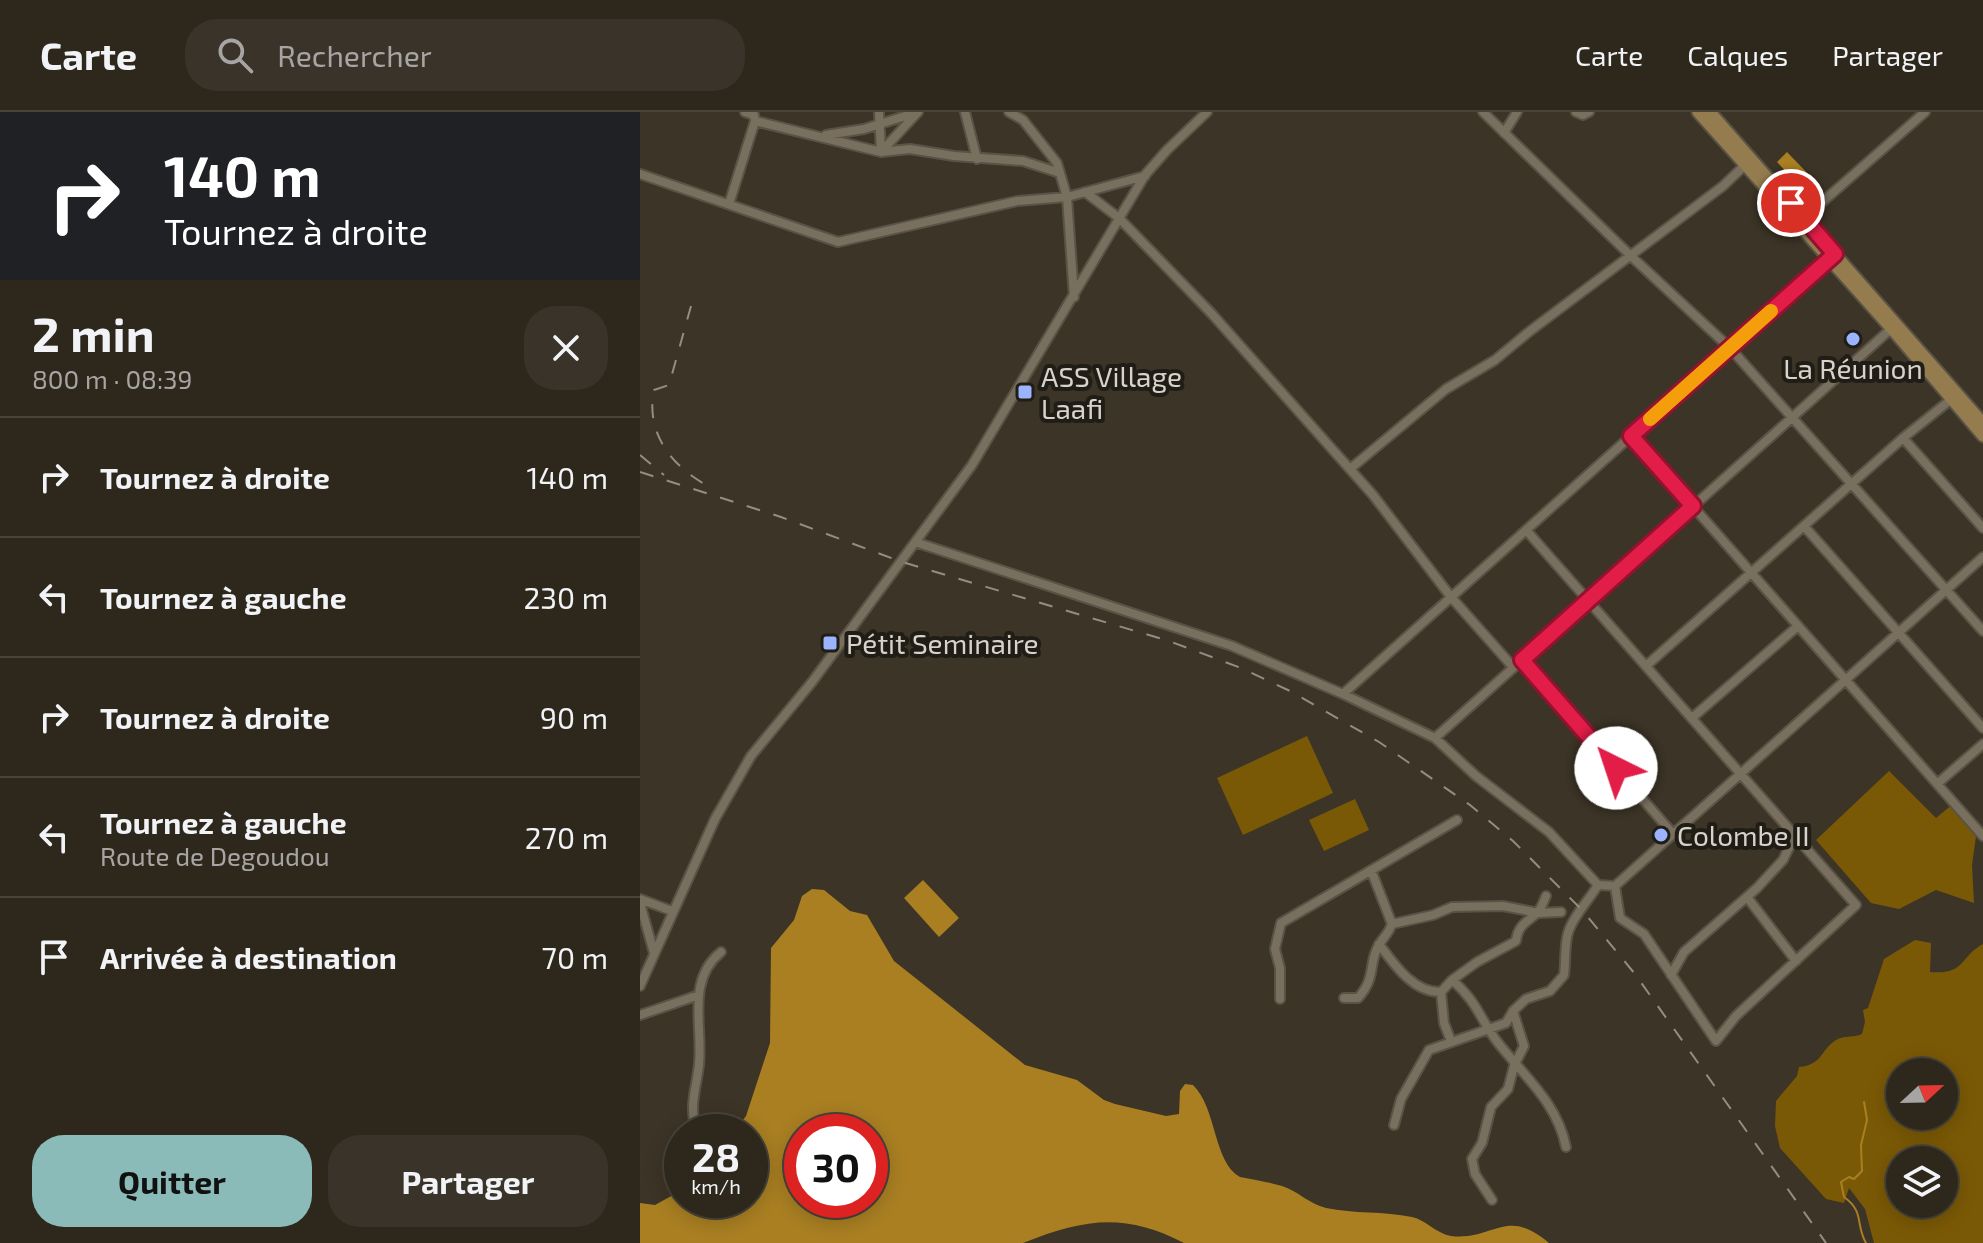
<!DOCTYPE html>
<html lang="fr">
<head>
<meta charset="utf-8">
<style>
	body { margin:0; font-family:"Exo 2",sans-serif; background:#393329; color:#f1f3f6; height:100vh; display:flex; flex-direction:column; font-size:30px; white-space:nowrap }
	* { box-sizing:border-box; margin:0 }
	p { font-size:26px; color:#a7a5a3 }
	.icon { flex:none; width:44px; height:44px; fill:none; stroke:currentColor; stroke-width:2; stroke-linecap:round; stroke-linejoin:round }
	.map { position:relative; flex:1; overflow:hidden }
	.drawer { display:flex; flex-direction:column; background:#2d271c; width:640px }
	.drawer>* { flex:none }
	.top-card { background:#202124; color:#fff; overflow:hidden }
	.needle { width:52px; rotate:68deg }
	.buttons { position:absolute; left:1246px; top:946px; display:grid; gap:16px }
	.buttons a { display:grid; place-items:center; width:72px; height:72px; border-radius:50%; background:#2d271c; box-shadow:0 4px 20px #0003,0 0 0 2px #48443b; font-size:40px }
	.speed { position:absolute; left:24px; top:1002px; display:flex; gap:16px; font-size:40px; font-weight:700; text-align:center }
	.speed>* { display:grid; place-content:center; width:104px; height:104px; border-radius:50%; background:#2d271c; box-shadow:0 4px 20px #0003,0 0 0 2px #48443b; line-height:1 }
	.speed small { font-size:20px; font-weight:400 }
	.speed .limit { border:12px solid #d22; background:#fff; color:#111 }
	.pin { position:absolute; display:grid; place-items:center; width:68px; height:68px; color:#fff; margin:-34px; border:4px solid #fff; border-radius:50%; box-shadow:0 2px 8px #0007 }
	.me { position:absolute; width:88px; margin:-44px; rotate:319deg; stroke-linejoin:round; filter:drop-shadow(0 0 6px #0008) }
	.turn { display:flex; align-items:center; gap:28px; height:168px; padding:0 32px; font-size:36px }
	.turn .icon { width:104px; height:104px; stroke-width:2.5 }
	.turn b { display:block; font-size:56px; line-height:68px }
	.round { display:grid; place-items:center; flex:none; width:84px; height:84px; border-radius:32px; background:#393329 }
	.headline { display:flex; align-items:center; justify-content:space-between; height:136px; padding:0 32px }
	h1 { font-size:48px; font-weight:700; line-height:60px }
	.primary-button { display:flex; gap:16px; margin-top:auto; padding:16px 32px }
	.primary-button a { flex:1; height:92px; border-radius:32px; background:#8bbbb9; color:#111; font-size:32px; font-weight:700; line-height:92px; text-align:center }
	.primary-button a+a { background:#393329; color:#f1f3f6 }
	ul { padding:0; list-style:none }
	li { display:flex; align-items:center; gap:24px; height:120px; padding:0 32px; border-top:2px solid #48443b }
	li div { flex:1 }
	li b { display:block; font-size:30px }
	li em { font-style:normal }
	header { display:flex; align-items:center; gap:48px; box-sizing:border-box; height:112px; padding:0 40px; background:#2d271c; border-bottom:2px solid #48443b }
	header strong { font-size:38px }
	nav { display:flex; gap:44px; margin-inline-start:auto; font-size:28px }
	.search { width:560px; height:72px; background:#393329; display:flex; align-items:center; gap:20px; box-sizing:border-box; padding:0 28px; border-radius:32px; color:#a7a5a3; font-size:30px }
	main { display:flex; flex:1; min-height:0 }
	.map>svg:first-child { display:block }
	.green { fill:#7a5906; fill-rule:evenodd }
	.water { fill:#a97f22; fill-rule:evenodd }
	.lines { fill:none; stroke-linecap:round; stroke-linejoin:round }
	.stream { stroke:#a97f22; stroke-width:2 }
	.minor-casing { stroke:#595346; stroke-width:12 }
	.major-casing { stroke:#595346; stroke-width:15 }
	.minor { stroke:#786f5f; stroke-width:8 }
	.major { stroke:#947c4e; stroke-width:11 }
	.rail { stroke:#938d82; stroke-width:2; stroke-dasharray:14 14; stroke-linecap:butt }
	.route-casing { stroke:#92132f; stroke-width:20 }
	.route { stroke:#e11d48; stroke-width:14 }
	.slow { stroke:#f59e0b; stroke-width:14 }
	.poi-dot { fill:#9cb4fd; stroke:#201d16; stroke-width:3 }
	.labels { text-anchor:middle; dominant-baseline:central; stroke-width:8; stroke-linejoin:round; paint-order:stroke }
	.poi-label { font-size:28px; fill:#d8d3ca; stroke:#201d16; text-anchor:start }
</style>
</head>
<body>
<header>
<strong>Carte</strong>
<div class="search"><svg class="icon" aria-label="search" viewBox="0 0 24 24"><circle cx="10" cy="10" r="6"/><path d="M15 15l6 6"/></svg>Rechercher</div>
<nav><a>Carte</a><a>Calques</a><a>Partager</a></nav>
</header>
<main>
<section class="drawer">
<div class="top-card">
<div class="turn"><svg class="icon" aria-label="right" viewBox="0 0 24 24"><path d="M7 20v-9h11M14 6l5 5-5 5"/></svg><div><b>140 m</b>Tournez à droite</div></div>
</div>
<div class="headline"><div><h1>2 min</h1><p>800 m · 08:39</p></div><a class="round"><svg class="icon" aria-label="close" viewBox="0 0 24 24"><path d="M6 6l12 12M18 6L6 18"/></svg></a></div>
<ul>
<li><svg class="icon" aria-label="right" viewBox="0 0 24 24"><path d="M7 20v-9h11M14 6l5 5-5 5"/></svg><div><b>Tournez à droite</b></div><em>140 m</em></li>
<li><svg class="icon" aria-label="left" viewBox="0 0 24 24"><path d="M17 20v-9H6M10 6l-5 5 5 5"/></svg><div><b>Tournez à gauche</b></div><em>230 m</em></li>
<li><svg class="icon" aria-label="right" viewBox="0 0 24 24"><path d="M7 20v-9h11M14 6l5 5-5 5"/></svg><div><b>Tournez à droite</b></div><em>90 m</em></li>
<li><svg class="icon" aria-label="left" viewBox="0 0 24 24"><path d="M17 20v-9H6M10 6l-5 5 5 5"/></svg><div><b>Tournez à gauche</b><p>Route de Degoudou</p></div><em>270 m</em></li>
<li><svg class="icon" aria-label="arrive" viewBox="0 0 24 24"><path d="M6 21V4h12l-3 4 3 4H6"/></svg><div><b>Arrivée à destination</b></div><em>70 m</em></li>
</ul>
<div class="primary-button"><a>Quitter</a><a>Partager</a></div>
</section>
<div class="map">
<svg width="1343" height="1131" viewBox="0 0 1343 1131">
	<rect width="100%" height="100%" fill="#3c3426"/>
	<!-- green -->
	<path class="green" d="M667 624 693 681 603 723 577 666Z
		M1249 659 1296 706 1314 691 1337 717 1332 753 1334 791 1296 778 1259 797 1231 791 1176 728Z
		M715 687 729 718 684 739 669 708Z
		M1275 828 1291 831 1290 860C1326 863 1319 845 1343 832V1131H1234L1225 1097 1209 1076 1204 1091 1186 1087 1140 1036 1135 1014 1136 989 1157 964 1159 955C1183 953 1180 938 1196 928 1204 923 1213 926 1222 922L1225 910 1223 898 1228 896 1244 847ZM1260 960H1304V1004H1260ZM1304 1048V1092H1260V1048Z"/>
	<!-- water -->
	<path class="water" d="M1147 40 1172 66 1161 76 1137 50Z
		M283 768 319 806 299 825 264 786Z
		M172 777 184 778 210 799 227 803 254 849 385 953 437 968 464 988 475 992 526 1004 539 1002 540 979 545 972 553 973C577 996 573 1050 600 1065 614 1068 629 1070 642 1074 658 1079 669 1092 686 1096 714 1102 744 1099 772 1105 786 1108 797 1122 811 1124 854 1129 866 1094 909 1131H544C484 1100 444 1107 383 1131H0V1091L15 1093 42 1078V1088H110V1020H94L106 1004 130 931 131 836 154 808 162 784ZM162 1020H230V1088H162Z"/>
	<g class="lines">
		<!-- stream -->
		<path class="stream" d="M1224 990 1227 1008 1221 1033 1222 1059 1214 1067 1209 1065 1201 1070 1204 1085C1225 1100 1215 1112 1226 1131"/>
		<!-- minor casing -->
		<g class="minor-casing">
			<path id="minor" d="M105 0 114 3 115 9 241 40 270 37 314 44 383 49 420 61
				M239 0 241 40
				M325 0 337 47
				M369 0 383 8 417 51 427 85 434 185
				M843 0 992 145 1090 236 1343 519
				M936 0 943 3 949 0
				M864 21 877 0
				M186 23 224 17 278 0
				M241 40 277 1
				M0 62 198 130 377 89 427 85 505 64
				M445 80 479 106 572 202 733 383 811 485 873 555
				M89 92 115 9
				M1164 106 1285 0
				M991 324 1343 724
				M1263 326 1343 416
				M710 357 806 277 855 248 890 219 1083 74 1104 54
				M1164 414 1343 616
				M886 418 1216 793 1096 904 1076 929 1004 822 980 806 975 774
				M275 430 592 534 703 582 795 626 836 664 909 720 958 773 975 774 1343 445
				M882 548 1033 722
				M1006 554 1263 326 1314 285
				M703 582 1191 145
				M1052 606 1158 514
				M795 626 1253 215
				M1297 672 1343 632
				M731 758 752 812
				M1107 785 1156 849
				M0 787 32 799
				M0 791 14 841
				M739 832C754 852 773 881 801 880L812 868 837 850 876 829C878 814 885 811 896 802 901 798 903 791 906 784
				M1031 863 1044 840 1117 776 1143 748 1155 723
				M812 868C838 890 840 908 859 932 886 966 917 991 926 1035
				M0 874 75 707 111 644 172 570 332 353 505 63 527 38 567 0
				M801 880 804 911 811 929
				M704 886H718C737 865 728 850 739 833 744 824 748 823 752 812L793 803 812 795 863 794 899 801 921 800
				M640 887V856L635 837 641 811 817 708
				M0 903 59 883
				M754 1013 761 987 789 938 866 911 873 899
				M56 1020C49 990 56 980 59 952 63 914 46 868 81 840
				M852 1088 835 1062 832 1047 842 1031 851 995 868 977 874 954 884 934 873 899 886 887 910 879 924 863C926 849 924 830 929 818 935 802 949 788 958 773"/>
		</g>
		<!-- major casing -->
		<g class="major-casing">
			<path id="major" d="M1058 0 1251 216 1343 324
				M1070 0 1343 311"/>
		</g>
		<!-- minor -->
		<use href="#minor" class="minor"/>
		<!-- major -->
		<use href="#major" class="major"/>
		<!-- rail -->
		<path class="rail" d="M51 194 29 273 14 278C5 322 33 356 70 375
			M0 343 24 363
			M0 360 141 405 262 450 529 529 601 556 650 579 739 630 830 693 873 729 942 798 995 862 1186 1131"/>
	</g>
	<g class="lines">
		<!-- route casing -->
		<g class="route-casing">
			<path id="route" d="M976 656 882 548 1053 394 991 324 1195 142 1151 91"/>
		</g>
		<!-- route -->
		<use href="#route" class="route"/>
		<!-- slow -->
		<path class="slow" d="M1010 307 1131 199"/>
	</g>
	<!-- markers -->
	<g class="poi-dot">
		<circle cx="1213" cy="227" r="8"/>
		<rect x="377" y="272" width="16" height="16" rx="4"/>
		<rect x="182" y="523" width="16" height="16" rx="4"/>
		<circle cx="1021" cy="723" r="8"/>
	</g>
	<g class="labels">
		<!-- poi labels -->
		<g class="poi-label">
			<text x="1213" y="256" text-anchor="middle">La Réunion</text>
			<text x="401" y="264">ASS Village<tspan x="401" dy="32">Laafi</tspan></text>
			<text x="206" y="531">Pétit Seminaire</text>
			<text x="1037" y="723">Colombe II</text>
		</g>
	</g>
</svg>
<div class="buttons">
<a><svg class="needle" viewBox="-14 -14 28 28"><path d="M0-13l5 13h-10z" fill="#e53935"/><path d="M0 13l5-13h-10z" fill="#a7a5a3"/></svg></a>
<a><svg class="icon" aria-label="layers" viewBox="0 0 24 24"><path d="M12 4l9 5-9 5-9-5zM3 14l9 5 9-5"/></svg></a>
</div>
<div class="speed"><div>28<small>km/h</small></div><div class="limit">30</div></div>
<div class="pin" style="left:1151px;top:91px;background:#d93025"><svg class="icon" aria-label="arrive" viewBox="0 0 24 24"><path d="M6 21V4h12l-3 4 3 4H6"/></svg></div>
<svg class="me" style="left:976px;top:656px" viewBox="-20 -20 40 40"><circle r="19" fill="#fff"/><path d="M0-13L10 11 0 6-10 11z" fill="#e11d48"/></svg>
</div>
</main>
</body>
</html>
